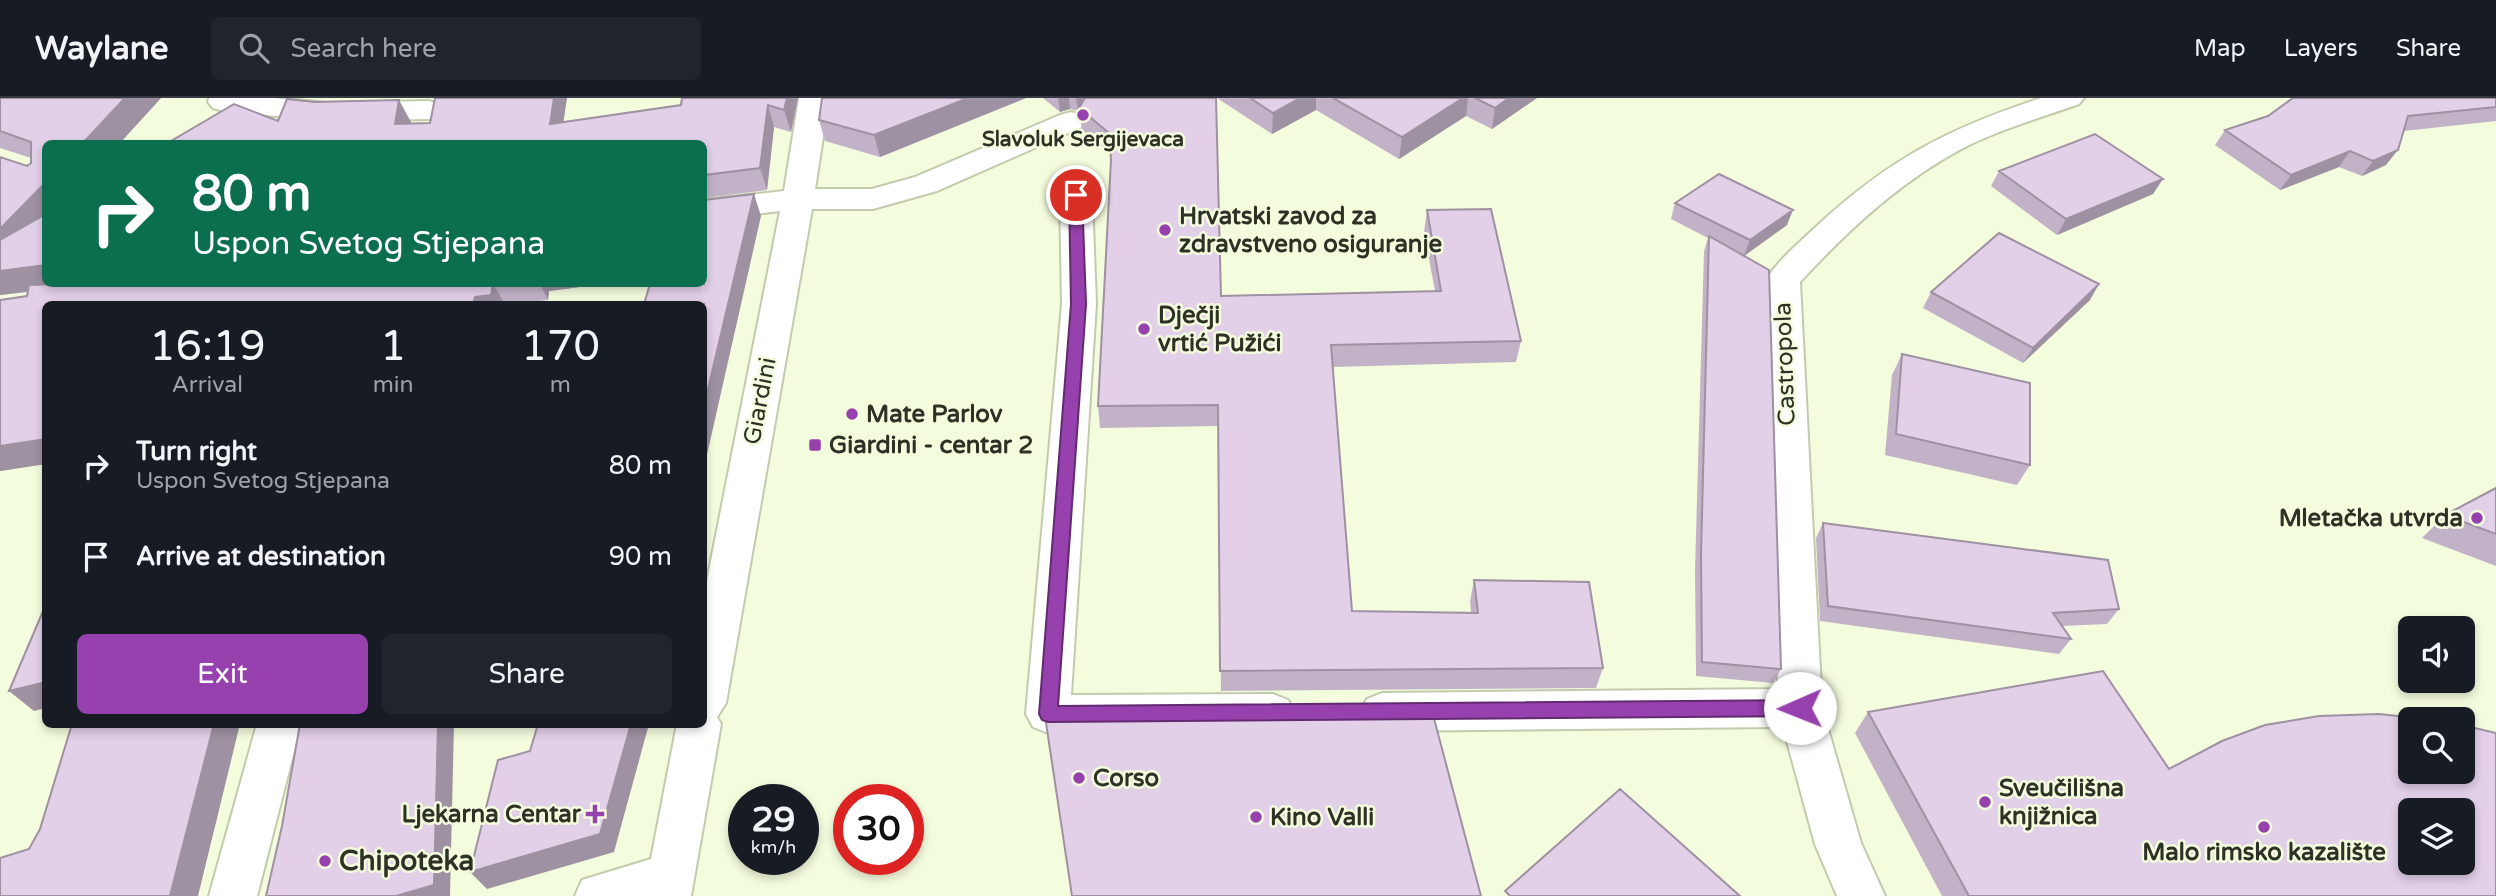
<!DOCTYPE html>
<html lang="en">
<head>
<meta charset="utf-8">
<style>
	body { margin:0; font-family:"Varela Round",sans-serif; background:#20242c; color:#f1f3f6; height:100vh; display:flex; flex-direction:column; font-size:26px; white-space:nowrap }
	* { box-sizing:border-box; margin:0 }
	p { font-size:23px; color:#9ea1a6 }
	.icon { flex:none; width:38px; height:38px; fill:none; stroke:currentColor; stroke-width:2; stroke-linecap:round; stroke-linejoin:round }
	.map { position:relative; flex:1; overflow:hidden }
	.drawer { position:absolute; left:42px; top:203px; width:665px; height:427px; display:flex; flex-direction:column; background:#171b24; border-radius:10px; box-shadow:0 4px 10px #0003 }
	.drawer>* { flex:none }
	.guide { position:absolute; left:42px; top:42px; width:665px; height:147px; border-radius:10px; box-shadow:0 4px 10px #0003; background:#0b6e4f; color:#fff; overflow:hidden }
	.fabs { position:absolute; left:2398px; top:518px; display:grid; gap:14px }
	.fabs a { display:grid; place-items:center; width:77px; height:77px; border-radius:10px; background:#171b24; box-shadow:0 4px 10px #0003; font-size:35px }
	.speed { position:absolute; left:728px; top:686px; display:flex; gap:14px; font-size:35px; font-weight:700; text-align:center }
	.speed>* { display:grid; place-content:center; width:91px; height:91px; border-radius:50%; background:#171b24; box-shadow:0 4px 10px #0003; line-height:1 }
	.speed small { font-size:18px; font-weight:400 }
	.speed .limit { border:10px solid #d22; background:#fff; color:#111 }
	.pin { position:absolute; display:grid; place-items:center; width:60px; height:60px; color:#fff; margin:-30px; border:4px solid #fff; border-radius:50%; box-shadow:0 2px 7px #0007 }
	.me { position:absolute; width:77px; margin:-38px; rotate:269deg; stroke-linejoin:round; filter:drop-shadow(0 0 5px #0008) }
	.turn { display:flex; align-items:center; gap:24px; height:147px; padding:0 35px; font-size:32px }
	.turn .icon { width:91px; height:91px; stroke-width:2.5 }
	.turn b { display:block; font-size:49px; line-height:60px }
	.eta { display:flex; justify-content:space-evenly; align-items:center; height:119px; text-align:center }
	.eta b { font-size:42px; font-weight:600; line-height:49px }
	.button { display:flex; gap:14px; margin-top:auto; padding:14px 35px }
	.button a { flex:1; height:80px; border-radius:10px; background:#9741ae; color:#fff; font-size:28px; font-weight:600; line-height:80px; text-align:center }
	.button a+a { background:#20242c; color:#f1f3f6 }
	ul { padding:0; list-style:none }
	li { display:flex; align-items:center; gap:21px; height:91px; padding:0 35px }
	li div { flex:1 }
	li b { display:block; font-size:26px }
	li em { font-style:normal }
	header { display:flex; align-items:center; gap:42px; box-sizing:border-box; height:98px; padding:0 35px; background:#171b24; border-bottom:2px solid #363941 }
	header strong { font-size:33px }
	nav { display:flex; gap:38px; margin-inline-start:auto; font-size:24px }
	.search { width:490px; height:63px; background:#20242c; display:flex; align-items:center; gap:18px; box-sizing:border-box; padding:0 24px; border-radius:10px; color:#9ea1a6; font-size:26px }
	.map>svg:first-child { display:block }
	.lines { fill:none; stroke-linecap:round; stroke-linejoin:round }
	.minor-casing { stroke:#c3cbad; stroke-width:4 }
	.minor { fill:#fff; fill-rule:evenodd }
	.wall { fill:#c2b2c8 }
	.shaded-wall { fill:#9e91a2 }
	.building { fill:#e2cfe8; stroke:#9e91a2; stroke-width:2; fill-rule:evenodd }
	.route { fill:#9741ae; stroke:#622a71; stroke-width:2 }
	.poi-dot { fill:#9741ae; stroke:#f4fcde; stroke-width:2.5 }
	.labels { text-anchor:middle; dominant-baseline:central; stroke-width:5; stroke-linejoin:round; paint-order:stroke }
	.far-poi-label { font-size:21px; font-weight:bold; fill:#2e3125; stroke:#f4fcde }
	.poi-label { font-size:24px; font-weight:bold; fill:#2e3125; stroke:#f4fcde; text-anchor:start }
	.street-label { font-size:24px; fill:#2e3125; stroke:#f4fcde }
	.near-poi-label { font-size:28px; font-weight:bold; fill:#2e3125; stroke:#f4fcde; text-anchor:start }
</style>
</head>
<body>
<header>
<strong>Waylane</strong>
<div class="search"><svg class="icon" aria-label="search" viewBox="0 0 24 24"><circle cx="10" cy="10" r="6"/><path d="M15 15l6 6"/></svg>Search here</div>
<nav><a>Map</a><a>Layers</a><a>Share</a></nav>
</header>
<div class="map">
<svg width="2496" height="798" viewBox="0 0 2496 798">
	<rect width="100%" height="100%" fill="#f4fcde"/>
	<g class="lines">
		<!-- minor casing -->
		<g class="minor-casing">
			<path id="minor" d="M209 0H274L328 5 429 3 439 6 444 12 439 18 429 21 328 23 223 13 213 10 208 4Z
				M799 0H829L815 91H872L915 79 1060 17 1071 14 1082 17 1086 23 1082 29 937 93 873 111H812L726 605 717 619 721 626 691 798H575L582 782 651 761 677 626H704V498L780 113 704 122V102L784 93Z
				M2041 0H2084L2079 6C2043 19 2004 30 1969 47 1904 80 1849 131 1800 184L1822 610 1861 745 1885 798H1837L1815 746 1783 629 1382 633 1367 627 1360 614 1367 601 1382 595 1778 591 1766 182C1779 161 1800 144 1818 127 1891 60 1948 31 2041 0Z
				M1076 87 1087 90 1092 97 1096 206 1071 597 1273 596 1288 602 1295 615 1288 628 1273 634 1048 635 1033 629 1026 616 1062 206 1060 97 1065 90Z
				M257 626H301L257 798H209Z"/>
		</g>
		<!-- minor -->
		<use href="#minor" class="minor"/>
	</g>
	<!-- wall -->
	<path class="wall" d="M0 0H161L119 46H46V186H603L549 193 548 202 513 206H46V366L0 373V202L27 198 28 194 0 197 27 68 31 65V60L0 50Z
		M567 0 563 24 681 7 682 0H798L791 34 774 29 767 92 704 100V46L278 23 411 24 410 25H430Z
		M822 0H1026L880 59 825 43 819 22Z
		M1043 0H1216L1221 198 1435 193 1424 134 1427 112 1521 243 1516 264 1333 269 1352 513 1471 515 1470 503 1474 482 1603 570 1596 590 1221 593 1218 328 1100 330 1098 308 1111 56 1082 32 1079 11 1078 13 1070 11 1060 14Z
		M1217 0H1537L1492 31 1466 18 1399 61 1316 12 1272 36Z
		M2496 0V23L2404 33 2386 67 2362 78 2339 69 2280 92 2215 47 2225 32Z
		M1999 73 2153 96 2057 137 1991 88Z
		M1675 105 1787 127 1744 158 1781 571 1773 585 1696 578 1695 472 1704 153 1708 140 1671 121Z
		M1931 194 2090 202 2023 265 1923 210Z
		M1902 256 2030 367 2017 387 1885 357 1892 277Z
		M2496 390V468L2422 440 2445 417Z
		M1823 425 2119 511 2107 526 2062 528 2071 541 2059 556 1820 523 1816 440Z
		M1868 614 2169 671 2496 798H1942L1855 635Z"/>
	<!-- shaded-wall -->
	<path class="shaded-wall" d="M125 0H161L119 46H82Z
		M554 0H567L560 46 550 26Z
		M787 0H798L791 34 784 12Z
		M968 0H1026L880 59 874 37Z
		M1058 0H1069L1070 11 1060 14Z
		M1076 0H1092L1083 4 1078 13Z
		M1300 0H1316V12L1272 36 1273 15Z
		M1463 0H1468L1466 18 1399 61 1402 39Z
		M1509 0H1537L1492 31 1495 10Z
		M399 2 411 24 407 46 395 26Z
		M768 7 774 29 767 92 760 70Z
		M2398 52 2386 67 2362 78 2373 63Z
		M2350 53 2339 69 2280 92 2291 77Z
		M2163 81 2153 96 2057 137 2066 121Z
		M46 84V186H90L0 197V131Z
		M754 96 761 118 704 370V308Z
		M1793 112 1787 127 1744 158 1750 142Z
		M493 186 505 206H473L475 199Z
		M540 186H603L549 193 548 202Z
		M2099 186 2090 202 2023 265 2033 250Z
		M46 341V366L0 373V348Z
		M46 584V610L34 613 9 593Z
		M214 626H240L198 798H170Z
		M438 626H454L450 798H396Z
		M631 626H649L614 754 487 791 470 774Z"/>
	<!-- building -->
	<path class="building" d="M0 0H125L82 46H46V84L0 131V59L27 68 31 65V44L0 33Z
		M435 0H554L550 26 681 7 682 0H787L784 12 768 7 760 70 704 77V46H166L234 6 278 23 287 1 315 4 399 2 395 26 430 25Z
		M822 0H968L874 37 819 22Z
		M1085 0H1216L1221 198 1441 193 1427 112 1491 111 1521 243 1331 247 1352 513 1478 515 1474 482 1589 484 1603 570 1220 573 1218 307 1098 308 1111 62 1109 35 1079 10Z
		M1250 0H1300L1273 15Z
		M1333 0H1463L1402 39Z
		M1475 0H1509L1495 10Z
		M2293 0H2496V9L2408 18 2398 52 2373 63 2350 53 2291 77 2225 32 2268 18Z
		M2095 36 2163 81 2066 121 1999 73Z
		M1719 76 1793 112 1750 142 1675 105Z
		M754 96 704 308V206H644L650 186H704V102Z
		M46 116V167L0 173V142Z
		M1999 135 2099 186 2033 250 1931 194Z
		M1709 138 1769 172 1781 571 1702 564 1701 457Z
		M61 186H495H493L491 197 475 199 473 206H46V341L0 348V202L27 198 29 187Z
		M1902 256 2030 285V367L1896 336Z
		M2496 390V436L2445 417Z
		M1823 425 2108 462 2119 511 2053 515 2071 541 1828 508Z
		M46 506V584L9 593Z
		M2103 573 2169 671 2222 643 2265 627 2319 618 2379 616 2427 621H2410V674H2462V627L2496 635V798H1969L1868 614ZM2410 712H2462V765H2410Z
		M1432 613 1481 798H1072L1045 618 1221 617V615Z
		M72 626H214L170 798H0V760L29 751 40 731Z
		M300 626H438L434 787 396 798H266L282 728Z
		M538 626H631L600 736 470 774 498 662 530 653Z
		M1620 691 1740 798H1510L1505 793Z"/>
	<!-- route -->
	<path class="route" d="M1076 93 1082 97 1086 206 1058 608 1800 602 1806 605 1808 610 1806 616 1800 618 1048 624 1042 622 1039 616 1071 206 1069 97Z"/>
	<!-- markers -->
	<g class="poi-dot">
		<circle cx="1083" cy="17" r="7"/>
		<circle cx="1165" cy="132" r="7"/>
		<circle cx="1144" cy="231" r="7"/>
		<circle cx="852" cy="316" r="7"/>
		<rect x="808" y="340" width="14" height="14" rx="3.5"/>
		<circle cx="2477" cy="420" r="7"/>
		<circle cx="1079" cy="680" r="7"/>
		<circle cx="1985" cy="704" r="7"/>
		<path d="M591.5 705.5h7v7h7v7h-7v7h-7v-7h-7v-7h7z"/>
		<circle cx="1256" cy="719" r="7"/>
		<circle cx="2264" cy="729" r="7"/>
		<circle cx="325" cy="763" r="7"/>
	</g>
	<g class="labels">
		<!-- far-poi labels -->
		<g class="far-poi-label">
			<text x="1083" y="41">Slavoluk Sergijevaca</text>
		</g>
		<!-- poi labels -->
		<g class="poi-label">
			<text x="1179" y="118">Hrvatski zavod za<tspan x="1179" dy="28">zdravstveno osiguranje</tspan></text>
			<text x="1158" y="217">Dječji<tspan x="1158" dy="28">vrtić Pužići</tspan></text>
			<text x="866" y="316">Mate Parlov</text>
			<text x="829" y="347">Giardini - centar 2</text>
			<text x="2463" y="420" text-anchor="end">Mletačka utvrda</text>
			<text x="1093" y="680">Corso</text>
			<text x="1999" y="690">Sveučilišna<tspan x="1999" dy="28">knjižnica</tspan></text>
			<text x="581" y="716" text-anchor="end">Ljekarna Centar</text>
			<text x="1270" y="719">Kino Valli</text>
			<text x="2264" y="754" text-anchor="middle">Malo rimsko kazalište</text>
		</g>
		<!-- street labels -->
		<g class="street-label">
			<text transform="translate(1785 266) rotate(-92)">Castropola</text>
			<text transform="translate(760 303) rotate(-79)">Giardini</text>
		</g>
		<!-- near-poi labels -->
		<g class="near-poi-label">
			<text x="339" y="763">Chipoteka</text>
		</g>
	</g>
</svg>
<div class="fabs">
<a><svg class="icon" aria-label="sound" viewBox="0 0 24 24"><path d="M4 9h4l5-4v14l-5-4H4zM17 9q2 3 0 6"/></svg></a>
<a><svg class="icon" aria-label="search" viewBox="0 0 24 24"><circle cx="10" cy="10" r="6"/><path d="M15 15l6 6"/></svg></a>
<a><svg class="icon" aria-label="layers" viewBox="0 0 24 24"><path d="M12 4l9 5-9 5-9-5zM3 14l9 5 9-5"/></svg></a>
</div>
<div class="speed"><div>29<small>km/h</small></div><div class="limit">30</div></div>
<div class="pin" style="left:1076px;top:97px;background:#d93025"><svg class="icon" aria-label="arrive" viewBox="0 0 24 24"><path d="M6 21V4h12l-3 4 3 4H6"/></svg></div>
<svg class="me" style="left:1800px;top:610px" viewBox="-20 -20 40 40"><circle r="19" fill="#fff"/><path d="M0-13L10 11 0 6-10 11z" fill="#9741ae"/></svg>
<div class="guide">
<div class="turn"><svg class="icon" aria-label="right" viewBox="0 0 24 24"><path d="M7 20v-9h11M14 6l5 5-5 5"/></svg><div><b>80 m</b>Uspon Svetog Stjepana</div></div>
</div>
<section class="drawer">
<div class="eta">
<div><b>16:19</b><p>Arrival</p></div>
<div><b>1</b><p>min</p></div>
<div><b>170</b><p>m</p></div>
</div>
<ul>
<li><svg class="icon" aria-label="right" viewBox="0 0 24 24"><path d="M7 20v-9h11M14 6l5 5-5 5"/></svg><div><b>Turn right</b><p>Uspon Svetog Stjepana</p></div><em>80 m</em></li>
<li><svg class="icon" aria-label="arrive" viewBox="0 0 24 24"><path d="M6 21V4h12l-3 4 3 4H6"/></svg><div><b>Arrive at destination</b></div><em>90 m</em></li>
</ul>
<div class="button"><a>Exit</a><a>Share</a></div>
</section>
</div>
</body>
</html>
